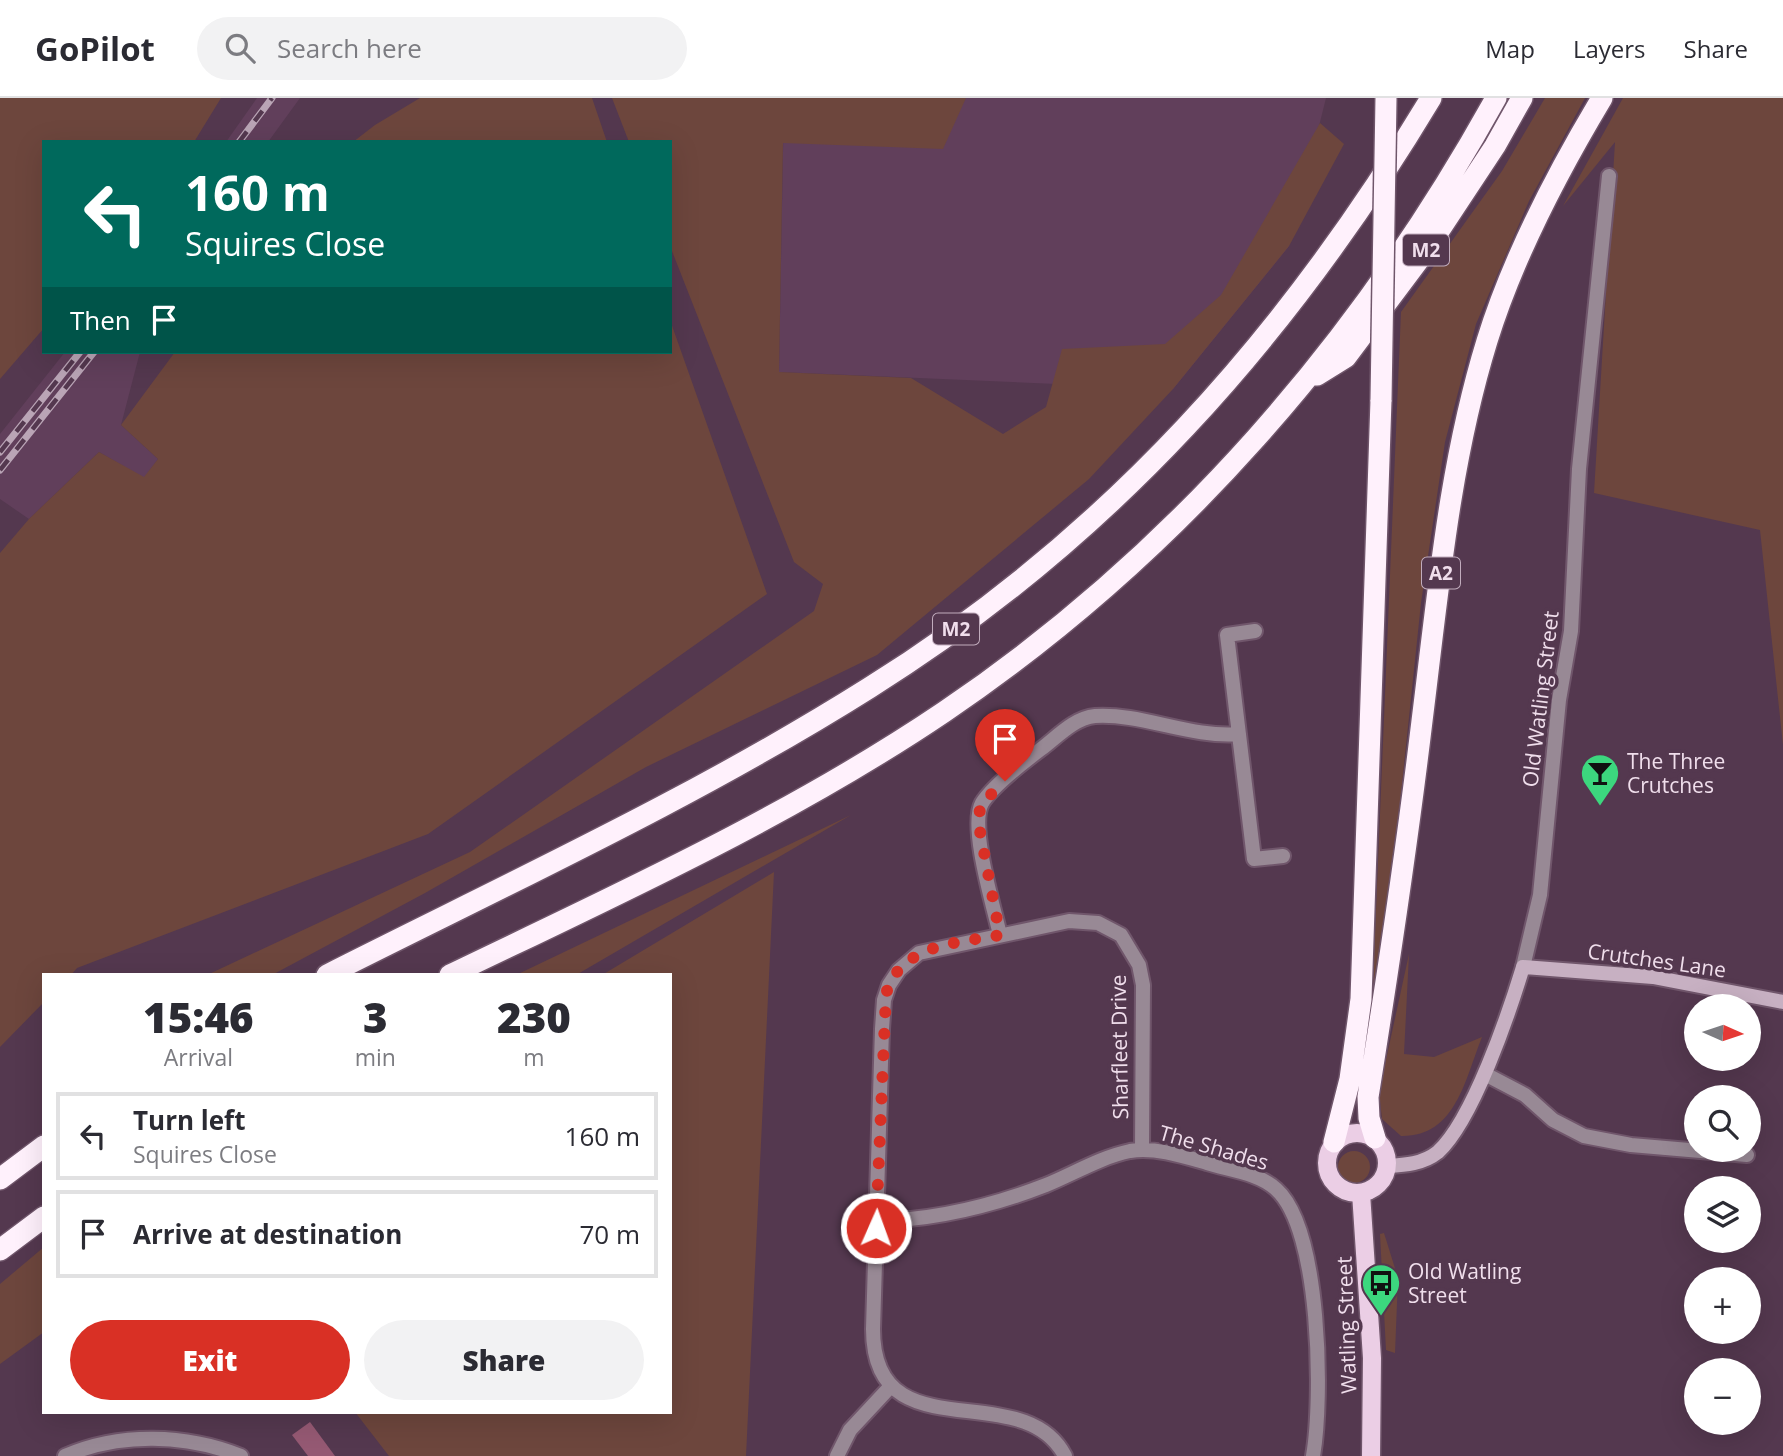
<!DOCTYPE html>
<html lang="en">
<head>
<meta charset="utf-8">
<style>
	body { margin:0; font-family:"Open Sans",sans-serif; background:#f2f2f3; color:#2b2b33; height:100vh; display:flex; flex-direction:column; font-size:26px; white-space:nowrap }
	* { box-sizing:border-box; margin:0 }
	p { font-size:23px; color:#7c7c81 }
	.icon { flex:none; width:38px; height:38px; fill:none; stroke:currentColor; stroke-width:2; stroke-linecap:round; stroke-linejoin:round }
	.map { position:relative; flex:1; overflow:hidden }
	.panel { position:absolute; left:42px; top:875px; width:630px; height:441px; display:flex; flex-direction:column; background:#fff; border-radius:0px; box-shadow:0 7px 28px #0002 }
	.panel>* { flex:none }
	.banner { position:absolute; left:42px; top:42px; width:630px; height:214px; border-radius:0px; box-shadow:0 7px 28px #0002; background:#00695c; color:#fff; overflow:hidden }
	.needle { width:46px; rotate:93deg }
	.fabs { position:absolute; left:1684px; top:896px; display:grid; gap:14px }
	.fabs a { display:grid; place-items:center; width:77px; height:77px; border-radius:50%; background:#fff; box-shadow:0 7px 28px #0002; font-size:35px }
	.pin { position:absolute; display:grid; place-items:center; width:60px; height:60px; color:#fff; margin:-72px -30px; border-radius:50% 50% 50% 0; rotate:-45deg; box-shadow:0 0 7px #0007 }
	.pin .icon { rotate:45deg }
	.me { position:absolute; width:77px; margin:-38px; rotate:2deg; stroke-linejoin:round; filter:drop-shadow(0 0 5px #0008) }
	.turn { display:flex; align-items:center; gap:24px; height:147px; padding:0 28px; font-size:32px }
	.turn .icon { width:91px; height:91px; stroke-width:2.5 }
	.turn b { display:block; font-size:49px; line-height:60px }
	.then { display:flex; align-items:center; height:66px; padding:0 28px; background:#0003; gap:14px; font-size:26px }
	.eta { display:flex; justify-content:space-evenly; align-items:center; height:119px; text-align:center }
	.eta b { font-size:42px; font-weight:800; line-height:49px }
	.action { display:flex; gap:14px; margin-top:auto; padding:14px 28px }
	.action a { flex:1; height:80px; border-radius:42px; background:#d93025; color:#fff; font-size:28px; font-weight:800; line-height:80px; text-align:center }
	.action a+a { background:#f2f2f3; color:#2b2b33 }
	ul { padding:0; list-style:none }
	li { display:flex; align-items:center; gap:21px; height:88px; margin:0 14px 10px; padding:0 14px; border:4px solid #e1e1e2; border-radius:0px }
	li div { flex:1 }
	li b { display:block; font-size:26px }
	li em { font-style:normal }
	header { display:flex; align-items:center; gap:42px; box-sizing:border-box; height:98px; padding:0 35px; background:#fff; border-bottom:2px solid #e1e1e2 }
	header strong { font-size:33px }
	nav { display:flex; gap:38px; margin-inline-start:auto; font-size:24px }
	.search { width:490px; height:63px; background:#f2f2f3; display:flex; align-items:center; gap:18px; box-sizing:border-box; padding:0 24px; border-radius:38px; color:#7c7c81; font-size:26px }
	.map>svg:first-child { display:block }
	.built { fill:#613f5b }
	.green { fill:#6d463d }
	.building { fill:#955973 }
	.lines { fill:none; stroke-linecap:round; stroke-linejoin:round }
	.street-casing { stroke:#70566b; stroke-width:18 }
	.secondary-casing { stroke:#70566b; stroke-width:18 }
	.primary-casing { stroke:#70566b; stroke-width:21 }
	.highway-casing { stroke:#70566b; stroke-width:24 }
	.street { stroke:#988995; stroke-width:14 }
	.secondary { stroke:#c7b0c2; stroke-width:14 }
	.primary { stroke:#ebcee5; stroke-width:18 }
	.highway { stroke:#fff1fc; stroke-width:21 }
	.rail-casing { stroke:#baa5b6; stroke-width:7 }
	.rail { stroke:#54384f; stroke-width:4.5; stroke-dasharray:13; stroke-linecap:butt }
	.highway-bridge-casing { stroke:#70566b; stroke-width:24; stroke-linecap:butt }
	.highway-bridge { stroke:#fff1fc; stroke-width:21 }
	.route { stroke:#d93025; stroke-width:12; stroke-dasharray:0 21.6 }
	.labels { text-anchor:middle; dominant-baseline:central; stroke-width:7; stroke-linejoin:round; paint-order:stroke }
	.shield { fill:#54384f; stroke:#c1acbd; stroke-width:2 }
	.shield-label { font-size:19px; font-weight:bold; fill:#f0deec }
	.street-label { font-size:21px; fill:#f0deec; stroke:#54384f }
	.poi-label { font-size:21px; fill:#f0deec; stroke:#54384f; text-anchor:start }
</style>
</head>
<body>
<header>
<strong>GoPilot</strong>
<div class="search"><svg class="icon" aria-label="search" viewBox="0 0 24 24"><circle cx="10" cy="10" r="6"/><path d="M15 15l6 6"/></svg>Search here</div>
<nav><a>Map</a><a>Layers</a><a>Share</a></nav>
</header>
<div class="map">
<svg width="1783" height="1358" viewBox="0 0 1783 1358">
	<rect width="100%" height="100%" fill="#54384f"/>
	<!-- built -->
	<path class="built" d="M257 0H300L268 44H226Z
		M784 0H1326L1289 148 1173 291 779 274Z
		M65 254H140L121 327 158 361 144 380 99 354 29 421 0 401V336Z"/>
	<!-- green -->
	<path class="green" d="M0 0H221L194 44H44V230L0 281Z
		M420 0H592L607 44H353L375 27Z
		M612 0H966L943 51 783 45 779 274 911 280 1003 336 1046 309 1062 251 1165 246 1221 197 1320 25 1344 46 1289 148 1173 291 1089 381 877 557 646 669 425 795 272 877H207L470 754 814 513 823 486 794 464 670 148V44H629Z
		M1545 0H1585L1529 103 1476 226 1445 344 1421 505 1400 705 1372 908 1401 214 1502 73Z
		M1623 0H1783V647L1760 432 1594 395 1615 44 1563 108Z
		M670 222 767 496 428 736 77 870 71 877H44V904L0 949V455L29 421 99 354 144 379 158 361 121 327 175 254H670Z
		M851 717 576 877H516Z
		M774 774 746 1358H389L355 1314H670V877H602Z
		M1409 856 1404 956 1434 959 1482 939C1465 981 1456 1039 1401 1038L1382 1021 1379 994Z
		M1338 1069a16 16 0 1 1 32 0a16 16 0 1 1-32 0Z
		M1384 1135 1398 1180 1395 1255 1386 1252 1380 1136Z
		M44 1149V1234L0 1266V1186Z"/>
	<!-- building -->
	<path class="building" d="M310 1324 335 1358H308L292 1337Z"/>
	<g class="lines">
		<!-- street casing -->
		<g class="street-casing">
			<path id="street" d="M1255 533 1227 537 1254 761 1283 758
				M1000 837C994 810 969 728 982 705 992 689 1025 663 1041 651 1057 639 1074 620 1095 618 1142 615 1190 640 1239 636
				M1523 869 1540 797 1559 602 1571 533 1579 371 1609 78
				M1485 976 1525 997 1553 1022 1584 1038 1631 1047 1747 1057
				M876 1123C935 1122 992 1108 1046 1087 1073 1076 1101 1059 1130 1053 1155 1049 1183 1058 1207 1065 1229 1072 1259 1075 1276 1091 1321 1131 1323 1301 1313 1358
				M65 1358C120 1334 186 1336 241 1358
				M837 1358 850 1332 890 1289
				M1065 1358C1023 1276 873 1358 873 1231L882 931 884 902 889 887 899 872 919 855 1069 823 1098 825 1121 837 1139 867 1143 887 1142 1052"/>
		</g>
		<!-- secondary casing -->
		<g class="secondary-casing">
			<path id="secondary" d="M1387 1068C1405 1067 1423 1066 1438 1054 1473 1022 1509 915 1523 869L1653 879 1783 904"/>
		</g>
		<!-- primary casing -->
		<g class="primary-casing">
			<path id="primary" d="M1327 1065a30 30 0 1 1 60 0a30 30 0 1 1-60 0Z
				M1361 1095 1372 1260 1371 1358"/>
		</g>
		<!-- highway casing -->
		<g class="highway-casing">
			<path id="highway" d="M1317 277 1346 259 1427 151 1495 48 1522 0
				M327 877C509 785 696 699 869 590 1108 441 1287 240 1431 0
				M450 877C618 796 790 718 944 614 1176 457 1361 244 1496 0
				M1375 1040 1369 1020 1368 999C1388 874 1407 749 1422 623 1438 496 1449 366 1487 243 1513 159 1557 75 1602 0
				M1334 1044 1350 981 1361 901 1381 302
				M0 1081 44 1048
				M0 1152 44 1119"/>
		</g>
		<!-- street -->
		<use href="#street" class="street"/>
		<!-- secondary -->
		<use href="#secondary" class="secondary"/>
		<!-- primary -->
		<use href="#primary" class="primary"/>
		<!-- highway -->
		<use href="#highway" class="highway"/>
		<!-- rail casing -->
		<g class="rail-casing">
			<path id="rail" d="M239 44 272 0
				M0 354 80 254
				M0 372 94 254"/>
		</g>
		<!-- rail -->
		<use href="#rail" class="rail"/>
		<!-- highway-bridge casing -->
		<g class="highway-bridge-casing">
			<path id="highway-bridge" d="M1381 302 1386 0"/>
		</g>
		<!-- highway-bridge -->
		<use href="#highway-bridge" class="highway-bridge"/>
	</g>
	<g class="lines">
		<!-- route -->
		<path class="route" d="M876 1130 886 896C900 846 958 845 1000 837L978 723 981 706 1005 683"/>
	</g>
	<!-- icons -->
	<defs>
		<g id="bar-pin" transform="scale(2.0125)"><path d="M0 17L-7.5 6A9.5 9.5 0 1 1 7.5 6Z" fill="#3cd77e" stroke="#54384f"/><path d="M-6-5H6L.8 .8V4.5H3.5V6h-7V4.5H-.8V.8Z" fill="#111"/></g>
		<g id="bus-pin" transform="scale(2.0125)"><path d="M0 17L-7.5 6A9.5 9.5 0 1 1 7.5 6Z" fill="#3cd77e" stroke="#54384f"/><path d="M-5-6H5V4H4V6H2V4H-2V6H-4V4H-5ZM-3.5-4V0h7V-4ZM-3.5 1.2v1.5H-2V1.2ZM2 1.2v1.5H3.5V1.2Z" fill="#111"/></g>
	</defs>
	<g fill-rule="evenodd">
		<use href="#bar-pin" x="1600" y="675"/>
		<use href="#bus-pin" x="1381" y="1185"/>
	</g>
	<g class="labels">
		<!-- shield labels -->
		<g class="shield">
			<rect x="1403" y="136.5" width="46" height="31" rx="5"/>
			<rect x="1422" y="459.5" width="38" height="31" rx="5"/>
			<rect x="933" y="515.5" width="46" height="31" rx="5"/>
		</g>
		<g class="shield-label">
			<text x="1426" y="152">M2</text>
			<text x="1441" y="475">A2</text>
			<text x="956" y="531">M2</text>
		</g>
		<!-- street labels -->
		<g class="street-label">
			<text transform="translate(1540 601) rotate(-83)">Old Watling Street</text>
			<text transform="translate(1657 862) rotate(8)">Crutches Lane</text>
			<text transform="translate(1119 949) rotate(-91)">Sharfleet Drive</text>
			<text transform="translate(1214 1049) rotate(16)">The Shades</text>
			<text transform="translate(1346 1227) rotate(-92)">Watling Street</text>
		</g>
		<!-- poi labels -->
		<g class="poi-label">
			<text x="1627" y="663">The Three<tspan x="1627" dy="24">Crutches</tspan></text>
			<text x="1408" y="1173">Old Watling<tspan x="1408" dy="24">Street</tspan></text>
		</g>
	</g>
</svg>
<div class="fabs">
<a><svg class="needle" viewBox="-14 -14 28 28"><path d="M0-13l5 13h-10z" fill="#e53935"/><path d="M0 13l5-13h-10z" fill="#7c7c81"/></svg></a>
<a><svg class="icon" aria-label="search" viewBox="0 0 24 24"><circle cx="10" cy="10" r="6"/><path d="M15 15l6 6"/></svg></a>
<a><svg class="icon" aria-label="layers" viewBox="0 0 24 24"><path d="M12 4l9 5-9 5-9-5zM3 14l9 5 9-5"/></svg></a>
<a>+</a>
<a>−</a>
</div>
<div class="pin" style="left:1005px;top:683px;background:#d93025"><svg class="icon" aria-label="arrive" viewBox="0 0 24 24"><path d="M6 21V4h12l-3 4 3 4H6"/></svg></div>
<svg class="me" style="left:876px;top:1130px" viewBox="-20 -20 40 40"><circle r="17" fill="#d93025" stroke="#fff" stroke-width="3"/><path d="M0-11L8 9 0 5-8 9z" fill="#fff"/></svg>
<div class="banner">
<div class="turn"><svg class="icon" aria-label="left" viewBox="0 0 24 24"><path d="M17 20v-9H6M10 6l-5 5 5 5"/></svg><div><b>160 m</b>Squires Close</div></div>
<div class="then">Then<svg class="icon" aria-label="arrive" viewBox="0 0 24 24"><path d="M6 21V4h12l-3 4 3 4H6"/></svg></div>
</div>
<section class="panel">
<div class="eta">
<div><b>15:46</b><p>Arrival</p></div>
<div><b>3</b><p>min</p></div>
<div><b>230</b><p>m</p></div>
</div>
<ul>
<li><svg class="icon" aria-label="left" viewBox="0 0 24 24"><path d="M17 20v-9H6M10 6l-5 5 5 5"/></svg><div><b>Turn left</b><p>Squires Close</p></div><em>160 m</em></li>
<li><svg class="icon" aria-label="arrive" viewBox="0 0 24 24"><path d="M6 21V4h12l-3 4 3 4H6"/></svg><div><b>Arrive at destination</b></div><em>70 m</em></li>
</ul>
<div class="action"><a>Exit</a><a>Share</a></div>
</section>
</div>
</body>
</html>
